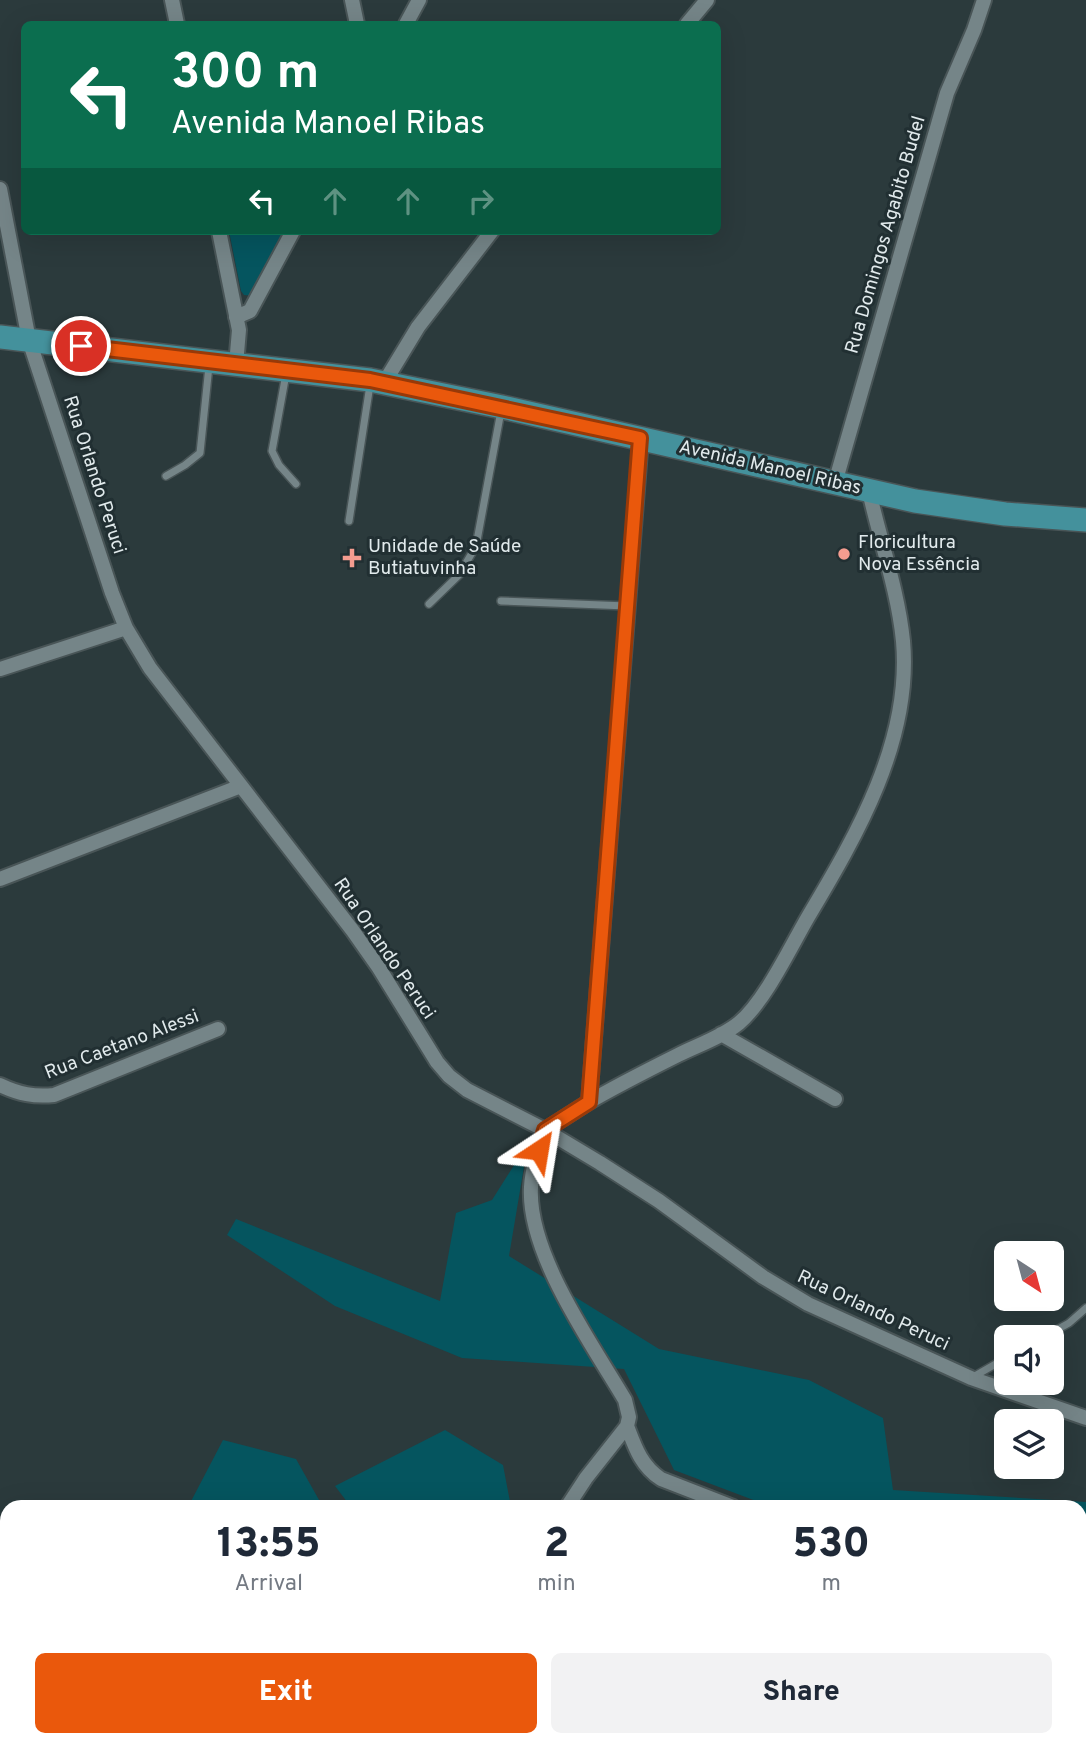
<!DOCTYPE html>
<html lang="en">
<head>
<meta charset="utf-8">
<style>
	body { margin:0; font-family:Overpass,sans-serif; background:#f2f2f3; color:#1f2937; height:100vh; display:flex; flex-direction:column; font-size:26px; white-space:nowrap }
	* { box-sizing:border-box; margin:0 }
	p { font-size:23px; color:#747a83 }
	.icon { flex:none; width:38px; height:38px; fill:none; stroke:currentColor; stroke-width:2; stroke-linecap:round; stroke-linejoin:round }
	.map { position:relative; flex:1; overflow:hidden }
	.details { position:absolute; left:0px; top:1500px; width:1087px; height:247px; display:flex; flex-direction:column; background:#fff; border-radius:21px 21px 0 0; box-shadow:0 7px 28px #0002 }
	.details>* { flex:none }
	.top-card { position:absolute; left:21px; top:21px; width:700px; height:214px; border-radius:10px; box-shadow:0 7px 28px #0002; background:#0b6e4f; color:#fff; overflow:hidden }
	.needle { width:46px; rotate:144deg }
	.controls { position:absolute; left:994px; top:1241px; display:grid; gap:14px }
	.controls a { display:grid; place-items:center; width:70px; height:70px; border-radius:10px; background:#fff; box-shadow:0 7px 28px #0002; font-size:35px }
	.pin { position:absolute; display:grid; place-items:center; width:60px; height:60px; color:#fff; margin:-30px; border:4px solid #fff; border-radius:50%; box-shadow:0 2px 7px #0007 }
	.me { position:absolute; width:77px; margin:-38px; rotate:33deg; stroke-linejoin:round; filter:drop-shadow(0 0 5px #0008) }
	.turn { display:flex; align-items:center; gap:24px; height:147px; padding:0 35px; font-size:32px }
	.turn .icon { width:91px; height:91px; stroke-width:2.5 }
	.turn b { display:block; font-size:49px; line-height:60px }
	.lanes { display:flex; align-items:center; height:66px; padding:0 35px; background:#0003; justify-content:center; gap:35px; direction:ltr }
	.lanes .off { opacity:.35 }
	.eta { display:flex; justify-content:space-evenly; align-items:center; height:119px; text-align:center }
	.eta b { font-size:42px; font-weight:800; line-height:49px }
	.button { display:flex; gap:14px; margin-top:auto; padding:14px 35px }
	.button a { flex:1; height:80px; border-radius:10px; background:#ea580c; color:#fff; font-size:28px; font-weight:800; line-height:80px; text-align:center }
	.button a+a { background:#f2f2f3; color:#1f2937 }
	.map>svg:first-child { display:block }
	.green { fill:#05555f }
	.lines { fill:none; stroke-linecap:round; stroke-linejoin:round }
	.service-casing { stroke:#495557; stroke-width:10 }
	.minor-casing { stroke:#495557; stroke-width:18 }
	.primary-casing { stroke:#495557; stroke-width:26 }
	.service { stroke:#758588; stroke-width:7 }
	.minor { stroke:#758588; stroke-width:14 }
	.primary { stroke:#44919c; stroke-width:23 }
	.route-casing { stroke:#983908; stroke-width:18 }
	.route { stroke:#ea580c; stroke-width:12 }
	.poi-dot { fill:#f59d90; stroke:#212f32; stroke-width:2.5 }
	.labels { text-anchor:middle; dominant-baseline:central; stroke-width:6; stroke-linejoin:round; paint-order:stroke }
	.street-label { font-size:19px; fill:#e1eaec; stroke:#212f32 }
	.poi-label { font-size:19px; fill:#e1eaec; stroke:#212f32; text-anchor:start }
</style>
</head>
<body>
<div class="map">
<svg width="1086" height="1746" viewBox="0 0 1086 1746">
	<rect width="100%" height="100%" fill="#2b3a3c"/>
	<!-- green -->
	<path class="green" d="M229 231H291L254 296 244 295 241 291Z
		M528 1143 509 1256 659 1349 809 1380 883 1418 893 1490 1086 1502V1582L1080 1583V1507H772L674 1470 624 1369 462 1358 335 1306 227 1235 236 1219 440 1301 456 1213 492 1200Z
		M445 1430 503 1465 511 1507H351L335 1486Z
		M223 1440 296 1459 323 1507H188Z
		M7 1569V1740H173L170 1746H0V1571Z
		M351 1740H433L441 1745 443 1740H493L491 1746H358Z
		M793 1740H1055L1053 1746H791Z"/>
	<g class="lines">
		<!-- service casing -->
		<g class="service-casing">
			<path id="service" d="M286 374 272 451 279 465 296 484
				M166 476 185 465 200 453 209 366
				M349 521 370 385
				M501 601 627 606
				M429 604 459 575 476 546 501 411
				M1044 1337 1069 1323 1086 1308
				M973 1377 1006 1358"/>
		</g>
		<!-- minor casing -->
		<g class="minor-casing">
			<path id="minor" d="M172 0 177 24
				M352 0 357 24
				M406 24 419 0
				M687 24 707 0
				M0 189 29 340 112 593 126 628 150 668 353 931 379 968 437 1062 449 1076 467 1090 545 1130 600 1163 659 1201 763 1277 808 1304 971 1378 1086 1418
				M219 231 239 330 236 365
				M236 317 250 311 293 231
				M384 383 418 327 492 231
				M835 483 947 93 974 30 984 0
				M0 669 126 628
				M0 879 241 786
				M721 1034 835 1099
				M0 1085C19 1094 34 1097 54 1095L218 1029
				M589 1102C618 1085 648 1070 678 1055 698 1045 722 1037 739 1023 765 1001 790 948 808 917 857 835 912 740 903 641 898 591 880 540 869 491
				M627 1426C635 1447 641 1466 661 1479L733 1507
				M567 1507 586 1478 627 1426 629 1417 625 1400C592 1344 527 1253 531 1187 532 1168 539 1148 545 1130L589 1102 641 438
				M1080 1681H1086"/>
		</g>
		<!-- primary casing -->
		<g class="primary-casing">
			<path id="primary" d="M0 337 370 380 502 407 915 501 1005 514 1086 520"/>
		</g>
		<!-- service -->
		<use href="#service" class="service"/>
		<!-- minor -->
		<use href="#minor" class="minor"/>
		<!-- primary -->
		<use href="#primary" class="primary"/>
	</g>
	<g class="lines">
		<!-- route casing -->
		<g class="route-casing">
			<path id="route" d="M81 346 370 380 640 438 589 1102 545 1130 539 1150"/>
		</g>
		<!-- route -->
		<use href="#route" class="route"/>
	</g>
	<!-- markers -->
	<g class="poi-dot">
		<circle cx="844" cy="554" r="7"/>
		<path d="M348.5 547.5h7v7h7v7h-7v7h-7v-7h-7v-7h7z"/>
	</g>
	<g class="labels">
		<!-- street labels -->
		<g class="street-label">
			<text transform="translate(886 235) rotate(-74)">Rua Domingos Agabito Budel</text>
			<text transform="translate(770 468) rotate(13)">Avenida Manoel Ribas</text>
			<text transform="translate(94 475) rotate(72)">Rua Orlando Peruci</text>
			<text transform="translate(384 949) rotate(56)">Rua Orlando Peruci</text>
			<text transform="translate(122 1045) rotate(-21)">Rua Caetano Alessi</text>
			<text transform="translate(873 1311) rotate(25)">Rua Orlando Peruci</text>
		</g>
		<!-- poi labels -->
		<g class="poi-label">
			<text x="858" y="543">Floricultura<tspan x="858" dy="22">Nova Essência</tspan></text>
			<text x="368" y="547">Unidade de Saúde<tspan x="368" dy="22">Butiatuvinha</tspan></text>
		</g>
	</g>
</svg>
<div class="controls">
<a><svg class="needle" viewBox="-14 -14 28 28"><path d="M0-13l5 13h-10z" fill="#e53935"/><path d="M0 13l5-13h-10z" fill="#747a83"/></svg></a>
<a><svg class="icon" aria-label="sound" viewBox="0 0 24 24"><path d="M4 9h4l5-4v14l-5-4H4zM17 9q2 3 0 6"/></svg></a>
<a><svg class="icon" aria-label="layers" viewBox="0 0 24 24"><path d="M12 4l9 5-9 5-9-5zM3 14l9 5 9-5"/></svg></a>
</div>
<div class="pin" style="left:81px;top:346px;background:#d93025"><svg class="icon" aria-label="arrive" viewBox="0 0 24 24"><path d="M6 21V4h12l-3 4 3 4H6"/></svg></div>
<svg class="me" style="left:539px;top:1150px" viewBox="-20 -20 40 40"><path d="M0-17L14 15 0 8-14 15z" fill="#ea580c" stroke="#fff" stroke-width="4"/></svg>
<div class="top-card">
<div class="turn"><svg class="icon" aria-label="left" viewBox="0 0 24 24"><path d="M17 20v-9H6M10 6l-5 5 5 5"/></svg><div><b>300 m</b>Avenida Manoel Ribas</div></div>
<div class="lanes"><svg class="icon" aria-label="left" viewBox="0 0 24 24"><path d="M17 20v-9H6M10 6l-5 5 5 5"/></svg><svg class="icon off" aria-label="ahead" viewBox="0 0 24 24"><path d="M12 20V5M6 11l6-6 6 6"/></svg><svg class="icon off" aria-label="ahead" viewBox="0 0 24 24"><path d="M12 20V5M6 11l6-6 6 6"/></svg><svg class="icon off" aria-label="right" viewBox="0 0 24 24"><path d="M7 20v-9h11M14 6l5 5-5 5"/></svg></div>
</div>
<section class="details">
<div class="eta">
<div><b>13:55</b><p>Arrival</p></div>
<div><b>2</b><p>min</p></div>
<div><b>530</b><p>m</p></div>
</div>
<div class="button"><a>Exit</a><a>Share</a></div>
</section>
</div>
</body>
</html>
